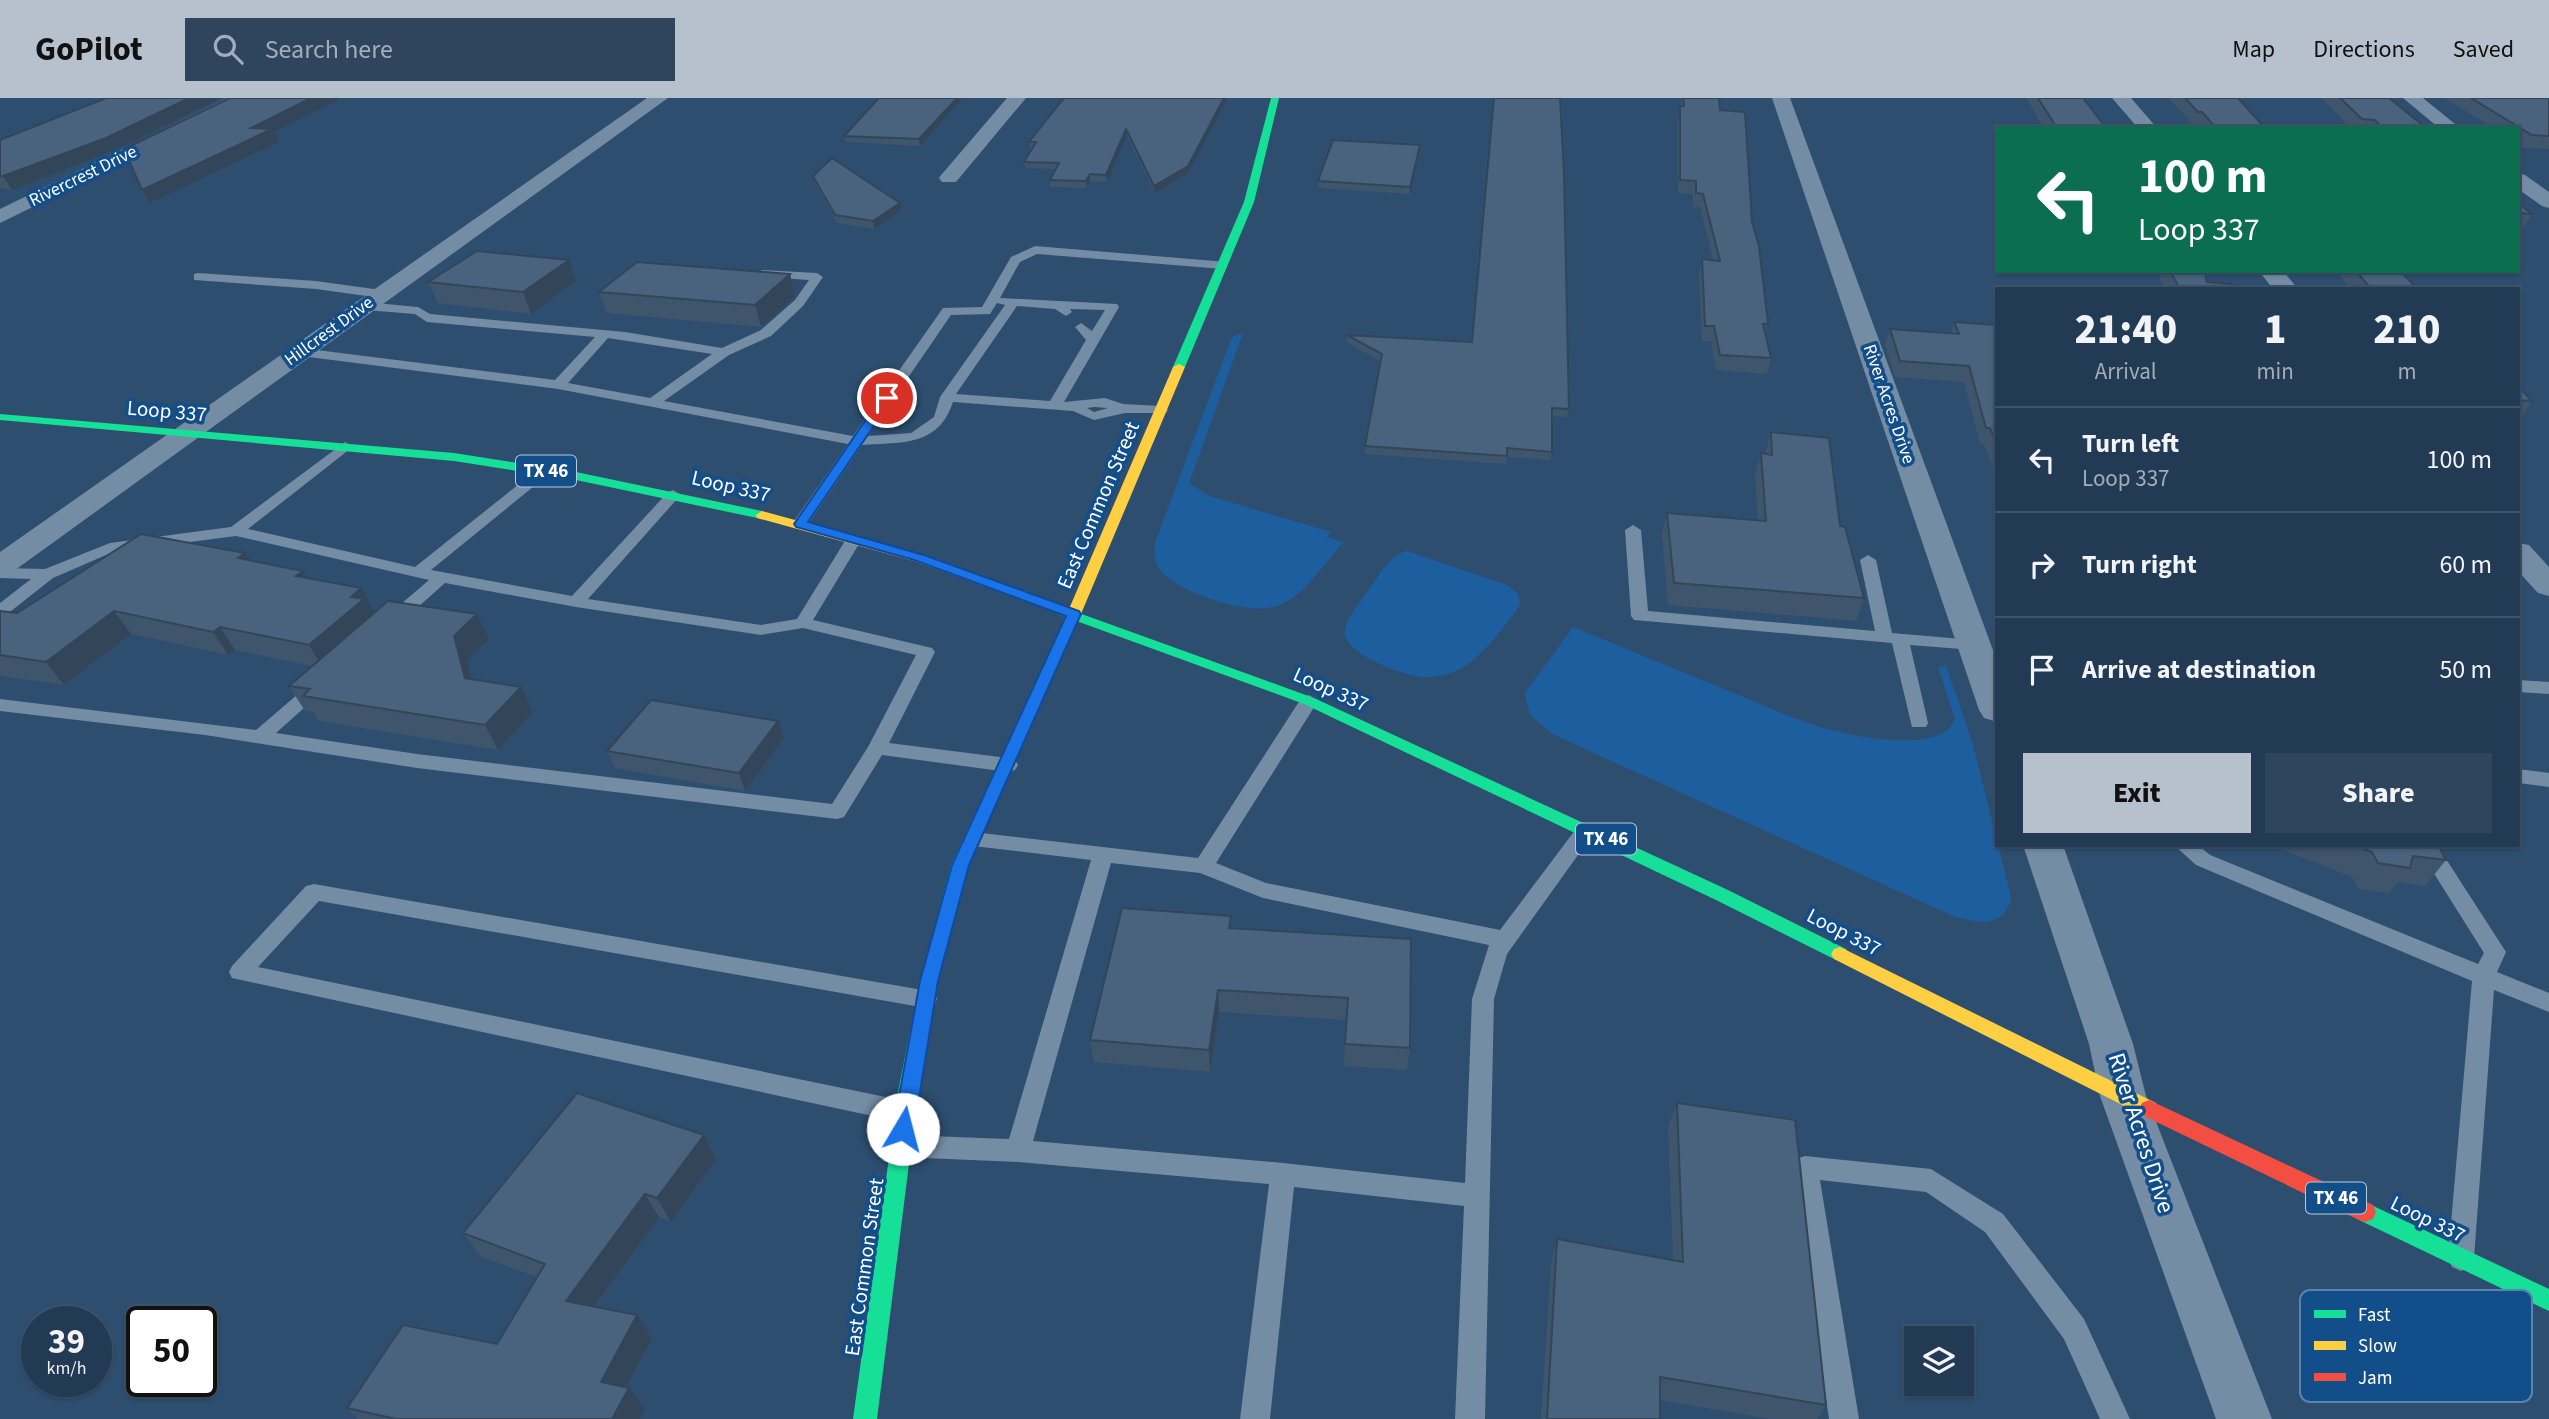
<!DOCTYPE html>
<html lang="en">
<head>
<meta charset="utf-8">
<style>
	body { margin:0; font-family:"Source Sans 3",sans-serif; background:#2e455d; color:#f1f3f6; height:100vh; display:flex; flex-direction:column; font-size:26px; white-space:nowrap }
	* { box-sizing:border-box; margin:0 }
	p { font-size:23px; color:#a2adb8 }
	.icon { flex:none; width:38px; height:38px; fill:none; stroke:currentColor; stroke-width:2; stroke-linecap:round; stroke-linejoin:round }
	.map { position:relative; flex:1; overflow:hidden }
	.sheet { position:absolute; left:1995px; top:189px; width:525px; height:560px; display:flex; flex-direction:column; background:#223a53; border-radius:0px; box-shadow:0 2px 5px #0004,0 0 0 2px #3f546a }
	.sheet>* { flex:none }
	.banner { position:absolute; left:1995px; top:28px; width:525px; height:147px; border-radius:0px; box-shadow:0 2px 5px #0004,0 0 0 2px #3f546a; background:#0b6e4f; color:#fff; overflow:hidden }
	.fabs { position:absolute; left:1904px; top:1228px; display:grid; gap:14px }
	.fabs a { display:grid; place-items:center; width:70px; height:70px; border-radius:0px; background:#223a53; box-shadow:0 2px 5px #0004,0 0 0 2px #3f546a; font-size:35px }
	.speed { position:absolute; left:21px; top:1208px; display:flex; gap:14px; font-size:35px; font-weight:700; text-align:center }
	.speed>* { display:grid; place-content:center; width:91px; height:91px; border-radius:50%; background:#223a53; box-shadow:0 2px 5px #0004,0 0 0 2px #3f546a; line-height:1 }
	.speed small { font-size:18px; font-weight:400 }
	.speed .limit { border:4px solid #111; border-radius:10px; background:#fff; color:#111 }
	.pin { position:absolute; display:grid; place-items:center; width:60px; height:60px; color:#fff; margin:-30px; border:4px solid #fff; border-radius:50%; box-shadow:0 2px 7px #0007 }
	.me { position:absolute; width:77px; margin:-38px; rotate:8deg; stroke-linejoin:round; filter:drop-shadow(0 0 5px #0008) }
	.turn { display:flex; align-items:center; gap:24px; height:147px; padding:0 28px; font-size:32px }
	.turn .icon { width:91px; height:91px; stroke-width:2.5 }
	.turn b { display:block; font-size:49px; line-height:60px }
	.eta { display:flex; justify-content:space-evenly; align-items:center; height:119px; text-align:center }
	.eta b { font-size:42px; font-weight:800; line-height:49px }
	.primary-button { display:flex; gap:14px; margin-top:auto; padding:14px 28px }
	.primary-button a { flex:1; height:80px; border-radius:0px; background:#b6c1cd; color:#111; font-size:28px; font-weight:800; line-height:80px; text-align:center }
	.primary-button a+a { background:#2e455d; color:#f1f3f6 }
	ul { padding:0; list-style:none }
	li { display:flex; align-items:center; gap:21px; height:105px; padding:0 28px; border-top:2px solid #3f546a }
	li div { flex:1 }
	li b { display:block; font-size:26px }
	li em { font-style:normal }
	header { display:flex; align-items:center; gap:42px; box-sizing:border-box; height:98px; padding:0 35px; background:#b6c1cd; color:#111 }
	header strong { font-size:33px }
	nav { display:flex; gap:38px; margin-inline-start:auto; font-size:24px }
	.search { width:490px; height:63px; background:#2e455d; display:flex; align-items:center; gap:18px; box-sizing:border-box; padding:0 24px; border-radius:0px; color:#a2adb8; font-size:26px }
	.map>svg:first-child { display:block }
	.green { fill:#1d5f9e }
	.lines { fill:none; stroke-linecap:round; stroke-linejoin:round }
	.lane { fill:#748ca4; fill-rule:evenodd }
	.street { fill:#748ca4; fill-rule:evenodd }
	.fast { fill:#16e098; fill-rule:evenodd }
	.slow { fill:#ffcf43; fill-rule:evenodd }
	.jam { fill:#f24e42; fill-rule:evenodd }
	.wall { fill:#3f556c }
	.shaded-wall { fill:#334558 }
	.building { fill:#49637e; stroke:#334558; stroke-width:2 }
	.route { fill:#1a73e8; stroke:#114b97; stroke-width:2 }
	.labels { text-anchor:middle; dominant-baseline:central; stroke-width:7; stroke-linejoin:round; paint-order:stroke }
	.far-street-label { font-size:18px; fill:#fff; stroke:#124f8a }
	.shield { fill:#124f8a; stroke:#b8cadc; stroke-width:2 }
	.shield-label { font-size:19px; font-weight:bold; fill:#fff }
	.street-label { font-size:21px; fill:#fff; stroke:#124f8a }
	.near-street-label { font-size:24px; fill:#fff; stroke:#124f8a }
	.key { fill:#124f8a; stroke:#5984ad; stroke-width:2 }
	.key-label { font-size:19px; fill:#fff }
</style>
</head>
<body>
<header>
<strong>GoPilot</strong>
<div class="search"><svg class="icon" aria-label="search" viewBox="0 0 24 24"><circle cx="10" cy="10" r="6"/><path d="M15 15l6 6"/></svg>Search here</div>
<nav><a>Map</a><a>Directions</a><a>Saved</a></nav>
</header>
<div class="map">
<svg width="2549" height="1321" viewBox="0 0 2549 1321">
	<rect width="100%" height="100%" fill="#2d4e6f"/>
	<!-- green -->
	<path class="green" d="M1243 235 1189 385 1209 398 1331 434 1327 439 1343 444C1324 466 1305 498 1277 508 1249 518 1179 495 1161 473 1153 463 1154 453 1156 442L1232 239Z
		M1407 453 1507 487 1518 496 1520 507C1506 527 1480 562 1458 572 1447 577 1433 580 1421 579 1403 577 1340 555 1345 531 1348 517 1362 502 1370 490 1380 476 1390 457 1407 453Z
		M1573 529C1626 551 1678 572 1731 594 1764 607 1797 623 1831 632 1860 639 1942 656 1955 621L1938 569 1946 568 1972 643 2011 799C2005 831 1977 825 1953 818L1552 636 1530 617 1525 595Z"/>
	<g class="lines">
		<!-- lane -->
		<path class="lane" d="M1035 148 1227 164V170L1223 171 1037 156 1020 164 1000 200 1117 206 1119 209 1064 304 1105 300 1123 306 1161 308 1168 312 1166 315H1125L1094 322 1073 313 953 304C938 349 902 344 862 347L806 429 800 431 792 426 848 346 558 291 301 258 294 254 301 250 555 282 595 239 427 224 415 216 365 212 359 208 365 204 418 209 430 216 625 234 722 250 761 232 795 202 809 182 766 179 760 175 762 172 817 175 823 179 803 208 771 238 729 257 664 303 853 338 943 210 982 209 1011 159ZM997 205 1005 207 940 299 934 319 911 335 868 338 951 217 990 216ZM1017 208 1055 211 1066 218 1072 214 1070 211 1105 212 1092 233 1081 225 1075 229 1086 242 1050 303 956 296ZM608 240 712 256 650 300 568 285ZM1094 309 1108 310 1094 314 1087 310Z
			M198 175 316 183 381 192 387 196 381 200 316 191 194 182V176Z
			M345 344 352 348 350 351 248 431 415 469 539 370 544 368 552 373 549 376 431 472 572 498 668 394 673 392 681 397 678 400 588 501 761 527 797 521 848 438H860L862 441 813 522 932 550 935 554 889 645 1008 660 1015 662 1018 667 1015 672 1008 674 882 657 844 719 837 721 417 670 205 637 0 613V601L256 632 312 584 318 582 327 588 324 592 276 635 417 656 832 706 868 649 916 557 803 530 761 537 576 509 445 485 399 526H387L384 522 387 518 429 482 236 438 113 454 53 480 6 517 0 518V505L31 481 0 480V470L45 471 110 445 231 429Z
			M1633 427 1641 432 1648 513 1875 533 1860 462 1868 457 1876 462 1892 535 1974 542 1983 547 1974 552 1910 547 1928 625 1926 629H1912L1892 545 1634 522 1631 518 1625 432Z
			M2518 582 2549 584V596L2518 594Z
			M1309 597 1318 603 1216 765 1266 785 1500 832 1579 727 1586 725 1593 727 1596 732 1507 856 1494 901 1485 1321H1455L1464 1108 1294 1089 1270 1321H1240L1269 1086 1018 1064 901 1059 892 1056 889 1048 892 1040 901 1037 1009 1041 1091 762 973 748 966 746 963 741 966 736 973 734 1198 760 1302 599ZM1111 765 1200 775 1263 800 1489 847 1472 901 1465 1085 1283 1065 1033 1043Z
			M2518 671 2549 675V689L2518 685Z
			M2174 747H2198L2210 757 2478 866 2484 855 2416 747H2437L2506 854 2497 874 2549 895V914L2494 892 2474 1160 2470 1169 2461 1173 2452 1169 2448 1160 2472 883 2196 767Z
			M314 786 934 894 937 901 934 908 926 910 319 803 258 869 905 1003 914 1006 917 1014 914 1022 905 1025 232 880 229 874 232 868 306 788Z
			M1805 1058 1931 1071 2003 1116 2084 1221 2130 1321H2100L2064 1241 1985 1134 1926 1094 1820 1082 1859 1321H1829L1792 1069 1796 1061Z"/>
		<!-- street -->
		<path class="street" d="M227 0H250L247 4 0 125V111Z
			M647 0H668L11 475 0 477V454Z
			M1007 0H1026L956 84H942L939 80 942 76Z
			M1772 0H1790L1997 563V624L1984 620 1979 612Z
			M2112 0H2131L2157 30H2138Z
			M2403 0H2423L2460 30H2439Z
			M2518 75 2525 77 2549 94V110L2542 108 2518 91Z
			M2259 173H2283L2298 191H2273Z
			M2518 445 2529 447 2549 469V498L2538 495 2518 473Z
			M2023 747H2063L2133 946 2146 998 2272 1321H2216L2100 998 2089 946Z"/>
		<!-- fast -->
		<path class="fast" d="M1271 0H1279L1254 104 1185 269 1175 271 1173 269 1244 104Z
			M0 316 454 355 576 374 762 413 768 417 762 421 576 382 454 363 0 322Z
			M1065 510 1314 600 1728 792 1846 851 1849 856 1846 861 1840 863 1834 861 1716 802 1304 606 1060 517 1058 514 1060 511Z
			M991 692 999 698 969 767 938 883 918 994 877 1321H853L898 994 920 883 951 767 983 698Z
			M2365 1104 2549 1191V1213L2357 1121 2354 1114 2357 1107Z"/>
		<!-- slow -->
		<path class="slow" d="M1179 266 1185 269 1081 516 999 698 991 704 985 702 983 698 1066 518 914 463 757 420 756 417 762 413 924 457 1069 511 1173 269Z
			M1840 849 2156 1005 2159 1011 2156 1017 2149 1020 2142 1017 1834 861 1831 856 1834 851Z"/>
		<!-- jam -->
		<path class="jam" d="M2149 1002 2373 1107 2376 1114 2373 1121 2365 1124 2357 1121 2142 1017 2139 1011 2142 1005Z"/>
	</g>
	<!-- wall -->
	<path class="wall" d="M106 0H221L113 53 12 92 0 90V42Z
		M963 0 920 48 846 44 844 38Z
		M1064 0H1228L1188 75 1155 95 1127 37 1107 84 1090 83 1087 90 1050 89V82L1055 71 1025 70 1024 64 1032 51H1030L1029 44Z
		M1681 0H1719L1720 12 1752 124 1768 226 1765 236 1771 260 1767 276 1716 272 1711 243H1702L1699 176 1702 161 1713 162 1700 109H1693V96L1678 95V20L1681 8Z
		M2026 0H2083L2106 30H2044Z
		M2168 0H2238L2265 30H2200L2197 27 2193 26Z
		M2321 0H2389L2426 30H2351Z
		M2445 0H2549V51L2524 50 2518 46V30H2493Z
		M1420 47 1410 96 1318 90V83Z
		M813 78 901 112 874 131 837 125 815 85Z
		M2518 105 2532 116 2523 130 2518 129Z
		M2158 173H2204L2207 184 2234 191H2165L2160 182Z
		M2336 173H2401L2417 191H2351Z
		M790 176 795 198 761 229 607 215 599 194Z
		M576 183 531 216 438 205 428 184Z
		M1954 224 1997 229V380L1984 346H1980L1964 284 1895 279 1885 247 1890 231 1951 235Z
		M1347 237 1569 311 1567 319 1552 318V354L1551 362 1507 359 1506 366 1365 356V348L1381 264 1347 244Z
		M2518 288 2532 303 2522 319 2518 318Z
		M1771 334 1840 428 1864 500 1856 523 1668 507 1662 437 1667 415 1758 422 1755 377 1761 355 1765 356Z
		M245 455 250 463 307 480 374 513 372 515 373 516H477L489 541 467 562 472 581 521 589 533 614 498 652 319 623 313 614 305 613 289 588 312 568 235 552 228 557 131 536 64 587 0 578V513L17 515Z
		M784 640 745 693 615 670 607 653Z
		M2271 747H2438L2446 762 2425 788 2398 784 2389 795 2358 791 2352 779Z
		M1231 830 1411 841 1410 950 1407 972 1344 968 1346 922 1219 914 1210 974 1094 964 1090 942Z
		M1677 1005 1826 1307 1817 1321H1769L1660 1302V1321H1541L1551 1165 1557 1141 1673 1162 1668 1029Z
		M704 1037 716 1061 671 1124 659 1119 595 1209 637 1217 652 1240 626 1289 645 1311 640 1321H358L347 1310 497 1246 537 1179 481 1159 463 1135Z"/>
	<!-- shaded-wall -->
	<path class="shaded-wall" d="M189 0H221L113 53 12 92 3 78Z
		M311 0H339V1L274 34 278 44 150 105 142 92 251 30Z
		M957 0H963L920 48 919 41Z
		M1224 0H1228L1188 75 1155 95 1154 88Z
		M1126 31 1127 37 1107 84 1106 77Z
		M1420 47 1419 54 1410 96V89Z
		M1090 76V83L1087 90 1086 83Z
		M900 105 901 112 874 131 873 123Z
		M569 162 576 183 531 216 523 194Z
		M790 176 795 198 761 229 755 207Z
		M245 455 259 478 238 460Z
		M303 473 316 496 296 478Z
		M361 490 374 513 372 515 377 524 323 570 309 547 351 499Z
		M114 513 131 536 64 587 46 564Z
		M477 516 489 541 467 562 478 605 465 580 454 538Z
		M220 529 235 552 228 557 213 534Z
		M521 589 533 614 498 652 485 627Z
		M778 623 784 640 745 693 739 675Z
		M1218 892 1219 914 1210 974 1209 952Z
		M704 1037 716 1061 671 1124 657 1100Z
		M645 1096 659 1119 582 1226 566 1203Z
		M637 1217 652 1240 617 1306 601 1284Z
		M629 1290 645 1311 640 1321H612Z"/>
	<!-- building -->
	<path class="building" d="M106 0H189L106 40 3 78H0V42Z
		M230 0H311L251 30 272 31 142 92 124 51Z
		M879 0H957L919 41 844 38Z
		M1064 0H1224L1188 68 1154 88 1126 31 1106 77 1090 76 1086 83 1050 82 1059 65 1024 64 1036 44H1029Z
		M1494 0H1560L1564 76 1569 311 1552 310V354L1507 350V358L1365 348 1382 256 1347 237 1472 244Z
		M1683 0H1719L1720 12 1745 14 1752 124 1759 148 1768 226H1763L1771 260 1720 257 1714 228H1705L1702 161 1720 163 1703 96 1696 95V83L1680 82V8H1684Z
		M2038 0H2083L2106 30H2057Z
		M2185 0H2238L2265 30H2216L2202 14H2198Z
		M2340 0H2389L2426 30H2382L2375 22 2362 21Z
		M2471 0H2549V38L2532 37Z
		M1333 42 1420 47 1410 89 1318 83Z
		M832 60 900 105 873 123 835 117 813 78Z
		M2518 105 2532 116 2518 115Z
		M477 153 569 162 523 194 428 184Z
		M637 164 790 176 755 207 599 194Z
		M2170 173H2204L2207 184 2231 186 2234 191H2180Z
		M2356 173H2401L2417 191H2371Z
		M1954 224 1996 227 1997 229V347L1990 330H1986L1969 268 1900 263 1890 231 1959 236Z
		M2518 288 2532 303 2518 302Z
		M1771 334 1829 340 1840 428 1845 429 1864 500 1674 485 1667 415 1766 423 1761 355 1772 357Z
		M141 436 245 455 238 460 303 473 296 478 361 490 351 499 364 501 309 547 220 529 213 534 114 513 46 564 0 557V513L17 515Z
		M388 503 477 516 454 538 465 580 521 589 485 627 303 598 310 591 289 588Z
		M651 602 778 623 739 675 607 653Z
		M2354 747H2438L2446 762 2413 758 2410 770 2378 765 2372 754Z
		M1122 810 1231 818 1229 830 1411 841 1410 950 1345 946 1348 900 1218 892 1209 952 1090 942Z
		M577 995 704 1037 657 1100 645 1096 566 1203 637 1217 601 1284 629 1290 612 1321H396L347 1310 403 1227 497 1246 545 1166 463 1135Z
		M1677 1005 1795 1022 1826 1307 1660 1279V1321H1547L1557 1141 1683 1164Z"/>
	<!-- route -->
	<path class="route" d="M883 297 893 300 808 424 924 457 1079 513 1081 516 969 767 938 883 914 1031 911 1037 903 1040 896 1037 893 1031 920 883 952 767 1066 518 914 462 796 429 794 426Z"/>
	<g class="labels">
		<!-- far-street labels -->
		<g class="far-street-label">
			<text transform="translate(83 78) rotate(-26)">Rivercrest Drive</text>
			<text transform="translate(329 233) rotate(-36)">Hillcrest Drive</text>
			<text transform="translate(1889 306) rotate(71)">River Acres Drive</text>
		</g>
		<!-- shield labels -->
		<g class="shield">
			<rect x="516" y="357.5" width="60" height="31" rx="5"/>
			<rect x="1576" y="725.5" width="60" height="31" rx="5"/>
			<rect x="2306" y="1084.5" width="60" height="31" rx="5"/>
		</g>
		<g class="shield-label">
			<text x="546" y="373">TX 46</text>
			<text x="1606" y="741">TX 46</text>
			<text x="2336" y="1100">TX 46</text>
		</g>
		<!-- street labels -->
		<g class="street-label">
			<text transform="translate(167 313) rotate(5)">Loop 337</text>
			<text transform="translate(731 388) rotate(13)">Loop 337</text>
			<text transform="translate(1098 407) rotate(-67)">East Common Street</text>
			<text transform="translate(1331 591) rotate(24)">Loop 337</text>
			<text transform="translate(1844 834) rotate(27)">Loop 337</text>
			<text transform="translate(2428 1121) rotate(26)">Loop 337</text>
			<text transform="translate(864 1169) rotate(-82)">East Common Street</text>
		</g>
		<!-- near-street labels -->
		<g class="near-street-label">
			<text transform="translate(2141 1035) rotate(72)">River Acres Drive</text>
		</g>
	</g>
	<!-- legend -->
	<rect x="2300" y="1192" width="232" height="112" rx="10" class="key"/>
	<rect x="2314" y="1212" width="32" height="8" fill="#16e098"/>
	<rect x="2314" y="1243" width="32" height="9" fill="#ffcf43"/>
	<rect x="2314" y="1275" width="32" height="8" fill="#f24e42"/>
	<g class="key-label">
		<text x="2358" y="1223">Fast</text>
		<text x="2358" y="1254">Slow</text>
		<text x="2358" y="1286">Jam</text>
	</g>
</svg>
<div class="fabs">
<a><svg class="icon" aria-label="layers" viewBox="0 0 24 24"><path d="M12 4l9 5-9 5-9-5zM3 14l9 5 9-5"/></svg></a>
</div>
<div class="speed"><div>39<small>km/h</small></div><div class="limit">50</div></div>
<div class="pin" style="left:887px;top:300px;background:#d93025"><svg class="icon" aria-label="arrive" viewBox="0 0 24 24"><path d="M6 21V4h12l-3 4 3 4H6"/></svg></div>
<svg class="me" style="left:903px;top:1031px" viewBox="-20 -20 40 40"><circle r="19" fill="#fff"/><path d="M0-13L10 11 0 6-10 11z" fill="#1a73e8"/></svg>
<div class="banner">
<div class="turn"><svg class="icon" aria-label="left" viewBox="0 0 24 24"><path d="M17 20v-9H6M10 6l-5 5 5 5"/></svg><div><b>100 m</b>Loop 337</div></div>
</div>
<section class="sheet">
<div class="eta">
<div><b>21:40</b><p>Arrival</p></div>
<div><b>1</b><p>min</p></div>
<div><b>210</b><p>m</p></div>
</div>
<ul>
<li><svg class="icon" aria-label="left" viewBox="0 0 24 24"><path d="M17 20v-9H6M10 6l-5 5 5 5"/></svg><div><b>Turn left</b><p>Loop 337</p></div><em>100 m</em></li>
<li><svg class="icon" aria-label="right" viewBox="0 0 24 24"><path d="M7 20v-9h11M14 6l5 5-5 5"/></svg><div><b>Turn right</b></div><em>60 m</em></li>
<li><svg class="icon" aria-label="arrive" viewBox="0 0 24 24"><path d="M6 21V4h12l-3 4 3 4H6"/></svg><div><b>Arrive at destination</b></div><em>50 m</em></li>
</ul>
<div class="primary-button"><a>Exit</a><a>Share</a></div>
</section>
</div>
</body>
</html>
